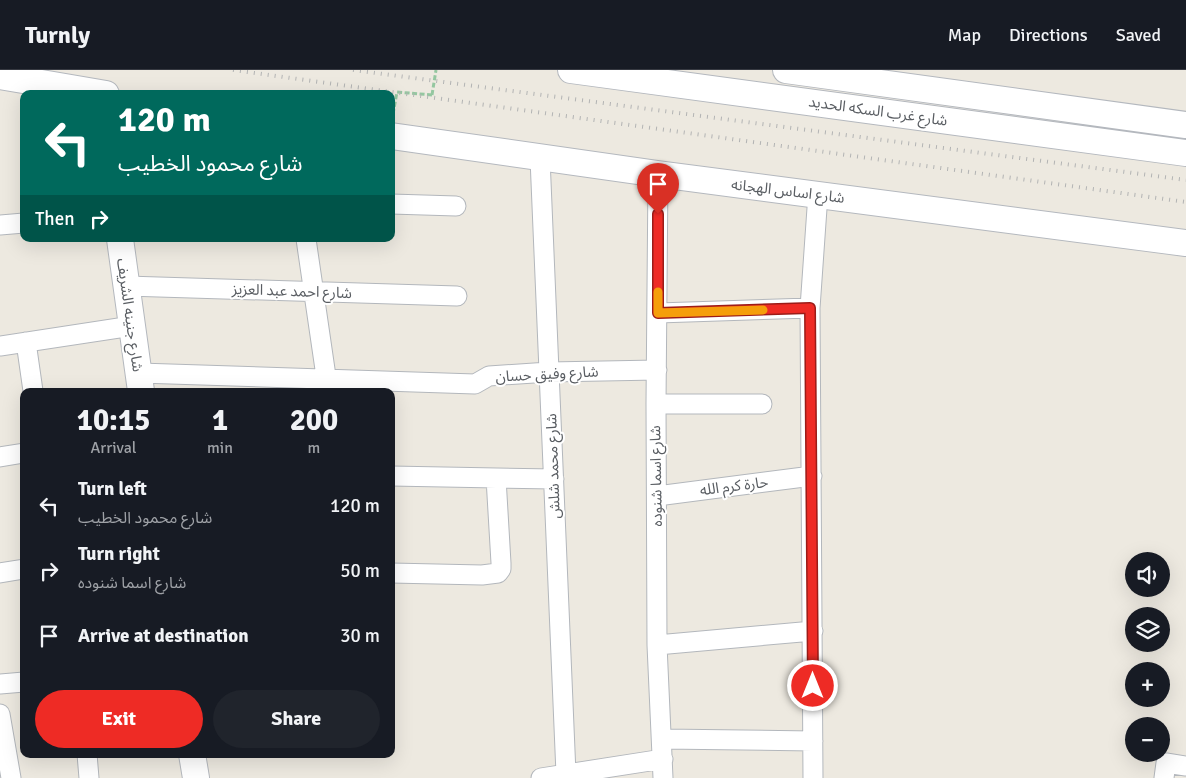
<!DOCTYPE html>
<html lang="en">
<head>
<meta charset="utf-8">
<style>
	body { margin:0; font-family:Signika,"Noto Sans Arabic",sans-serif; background:#20242c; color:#f1f3f6; height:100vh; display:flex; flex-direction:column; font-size:19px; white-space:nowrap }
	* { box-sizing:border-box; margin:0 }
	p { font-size:16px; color:#9ea1a6 }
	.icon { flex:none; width:28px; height:28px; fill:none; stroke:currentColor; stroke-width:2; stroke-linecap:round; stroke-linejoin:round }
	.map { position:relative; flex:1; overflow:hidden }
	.details { position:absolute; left:20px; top:318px; width:375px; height:370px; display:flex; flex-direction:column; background:#171b24; border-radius:10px; box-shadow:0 5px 20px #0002 }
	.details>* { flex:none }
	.hud { position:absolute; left:20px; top:20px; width:375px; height:152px; border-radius:10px; box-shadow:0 5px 20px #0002; background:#00695c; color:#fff; overflow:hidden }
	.tools { position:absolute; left:1125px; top:482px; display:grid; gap:10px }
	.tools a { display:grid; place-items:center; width:45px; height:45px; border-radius:50%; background:#171b24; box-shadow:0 5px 20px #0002; font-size:25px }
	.pin { position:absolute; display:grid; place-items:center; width:42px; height:42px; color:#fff; margin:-51px -21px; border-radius:50% 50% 50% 0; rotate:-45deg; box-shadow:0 0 5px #0007 }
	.pin .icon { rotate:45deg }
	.me { position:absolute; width:55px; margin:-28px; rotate:0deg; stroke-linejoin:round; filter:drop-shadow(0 0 4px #0008) }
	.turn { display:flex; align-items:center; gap:18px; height:105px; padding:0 15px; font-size:22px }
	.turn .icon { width:65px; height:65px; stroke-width:2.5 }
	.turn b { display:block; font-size:35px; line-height:42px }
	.then { display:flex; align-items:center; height:48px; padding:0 15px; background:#0003; gap:10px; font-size:19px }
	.eta { display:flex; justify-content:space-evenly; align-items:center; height:85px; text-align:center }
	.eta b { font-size:30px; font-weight:700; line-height:35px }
	.primary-button { display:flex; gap:10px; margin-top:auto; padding:10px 15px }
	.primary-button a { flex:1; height:58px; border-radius:30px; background:#ee2b25; color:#fff; font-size:20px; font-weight:700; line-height:58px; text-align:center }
	.primary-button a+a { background:#20242c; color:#f1f3f6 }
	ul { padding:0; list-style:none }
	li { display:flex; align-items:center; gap:15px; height:65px; padding:0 15px }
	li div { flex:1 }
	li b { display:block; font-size:19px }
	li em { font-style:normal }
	header { display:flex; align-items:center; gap:30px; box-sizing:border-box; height:70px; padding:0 25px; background:#171b24; border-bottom:1px solid #363941 }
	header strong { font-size:24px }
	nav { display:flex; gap:28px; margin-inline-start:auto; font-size:18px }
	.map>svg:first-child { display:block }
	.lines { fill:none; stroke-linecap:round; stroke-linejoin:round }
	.street-casing { stroke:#b3b7bc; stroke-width:21 }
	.secondary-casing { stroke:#b4b8be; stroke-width:28 }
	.path { stroke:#94c7a0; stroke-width:3; stroke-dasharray:5 2.5; stroke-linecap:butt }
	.street { stroke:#fff; stroke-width:19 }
	.secondary { stroke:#fff; stroke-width:26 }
	.rail { stroke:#b2b3b3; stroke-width:4; stroke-dasharray:1 6; stroke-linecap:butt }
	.path-bridge { stroke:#94c7a0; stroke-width:3; stroke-dasharray:5 2.5; stroke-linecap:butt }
	.route-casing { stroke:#9b1c18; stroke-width:12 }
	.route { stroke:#ee2b25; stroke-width:9 }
	.slow { stroke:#f59e0b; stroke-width:9 }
	.labels { text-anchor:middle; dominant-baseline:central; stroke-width:4; stroke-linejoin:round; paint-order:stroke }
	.street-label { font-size:15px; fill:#595d62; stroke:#fff }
</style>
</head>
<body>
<header>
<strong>Turnly</strong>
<nav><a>Map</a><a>Directions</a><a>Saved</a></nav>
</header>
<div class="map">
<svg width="1186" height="708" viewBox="0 0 1186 708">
	<rect width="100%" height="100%" fill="#ede9e0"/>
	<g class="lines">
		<!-- street casing -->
		<g class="street-casing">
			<path id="street" d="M540 88 566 704
				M658 104 656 334 657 575 663 708
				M391 134 456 136
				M0 155 24 153
				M306 169 328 320
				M126 216 457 226
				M658 243 810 238
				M26 272 33 321
				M0 276 132 256
				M139 303 475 314 489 306 549 302 657 300
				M656 334H762
				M0 387 24 383
				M391 406 554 409
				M657 426 812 406
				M0 503 24 499
				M391 503 482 505 498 503 501 499V493L496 408
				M657 575 813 561
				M0 614 24 612
				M0 644 11 708
				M663 669 813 671
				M87 684 89 708
				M541 708 663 689
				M813 708 810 238 818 124
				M1164 708 1166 693 1186 696"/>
		</g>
		<!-- secondary casing -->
		<g class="secondary-casing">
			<path id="secondary" d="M571 0 1186 83
				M786 0 1186 55
				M0 6 106 24
				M391 66 658 104 1186 173
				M120 169 141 321
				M192 684 196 708"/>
		</g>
		<!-- path -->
		<path class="path" d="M393 44 397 22 432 25"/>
		<!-- street -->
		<use href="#street" class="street"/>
		<!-- secondary -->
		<use href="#secondary" class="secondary"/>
		<!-- rail -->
		<path class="rail" d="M233 0 1186 132
			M353 0 1186 110"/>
		<!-- path-bridge -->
		<path class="path-bridge" d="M432 25 436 0"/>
	</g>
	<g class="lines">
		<!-- route casing -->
		<g class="route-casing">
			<path id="route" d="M658 144V243L810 238 813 616"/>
		</g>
		<!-- route -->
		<use href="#route" class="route"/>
		<!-- slow -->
		<path class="slow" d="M658 222V243L763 240"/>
	</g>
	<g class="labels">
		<!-- street labels -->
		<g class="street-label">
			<text transform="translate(878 41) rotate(8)">شارع غرب السكه الحديد</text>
			<text transform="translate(788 121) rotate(7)">شارع اساس الهجانه</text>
			<text transform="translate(292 221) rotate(2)">شارع احمد عبد العزيز</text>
			<text transform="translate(130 245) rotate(82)">شارع جنينه الشريف</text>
			<text transform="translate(547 304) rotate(-3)">شارع وفيق حسان</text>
			<text transform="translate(553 396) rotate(-92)">شارع محمد شلش</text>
			<text transform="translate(656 406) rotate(-91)">شارع اسما شنوده</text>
			<text transform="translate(734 416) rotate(-7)">حارة كرم الله</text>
		</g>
	</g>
</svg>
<div class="tools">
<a><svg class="icon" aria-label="sound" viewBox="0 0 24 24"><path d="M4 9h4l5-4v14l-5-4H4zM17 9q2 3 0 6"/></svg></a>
<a><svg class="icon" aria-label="layers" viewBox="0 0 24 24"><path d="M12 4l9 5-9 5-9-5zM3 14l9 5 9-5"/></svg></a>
<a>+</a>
<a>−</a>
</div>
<div class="pin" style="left:658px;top:144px;background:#d93025"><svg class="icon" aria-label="arrive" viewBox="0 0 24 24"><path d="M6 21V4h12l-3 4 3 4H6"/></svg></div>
<svg class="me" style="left:813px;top:616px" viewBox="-20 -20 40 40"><circle r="17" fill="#ee2b25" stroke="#fff" stroke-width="3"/><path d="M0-11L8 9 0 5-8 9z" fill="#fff"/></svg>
<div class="hud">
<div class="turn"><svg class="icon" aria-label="left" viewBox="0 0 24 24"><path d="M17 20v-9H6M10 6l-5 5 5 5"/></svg><div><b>120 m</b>شارع محمود الخطيب</div></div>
<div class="then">Then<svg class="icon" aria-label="right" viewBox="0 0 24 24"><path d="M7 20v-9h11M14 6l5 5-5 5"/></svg></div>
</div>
<section class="details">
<div class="eta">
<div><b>10:15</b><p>Arrival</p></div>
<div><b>1</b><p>min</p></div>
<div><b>200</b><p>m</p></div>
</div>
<ul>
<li><svg class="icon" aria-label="left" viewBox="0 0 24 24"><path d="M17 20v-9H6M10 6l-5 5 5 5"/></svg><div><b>Turn left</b><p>شارع محمود الخطيب</p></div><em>120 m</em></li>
<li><svg class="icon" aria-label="right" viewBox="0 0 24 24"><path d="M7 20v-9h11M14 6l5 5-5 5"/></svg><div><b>Turn right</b><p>شارع اسما شنوده</p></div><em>50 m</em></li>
<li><svg class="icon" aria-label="arrive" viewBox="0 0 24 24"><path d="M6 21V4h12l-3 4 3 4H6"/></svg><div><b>Arrive at destination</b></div><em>30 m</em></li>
</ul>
<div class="primary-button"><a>Exit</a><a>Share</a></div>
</section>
</div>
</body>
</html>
